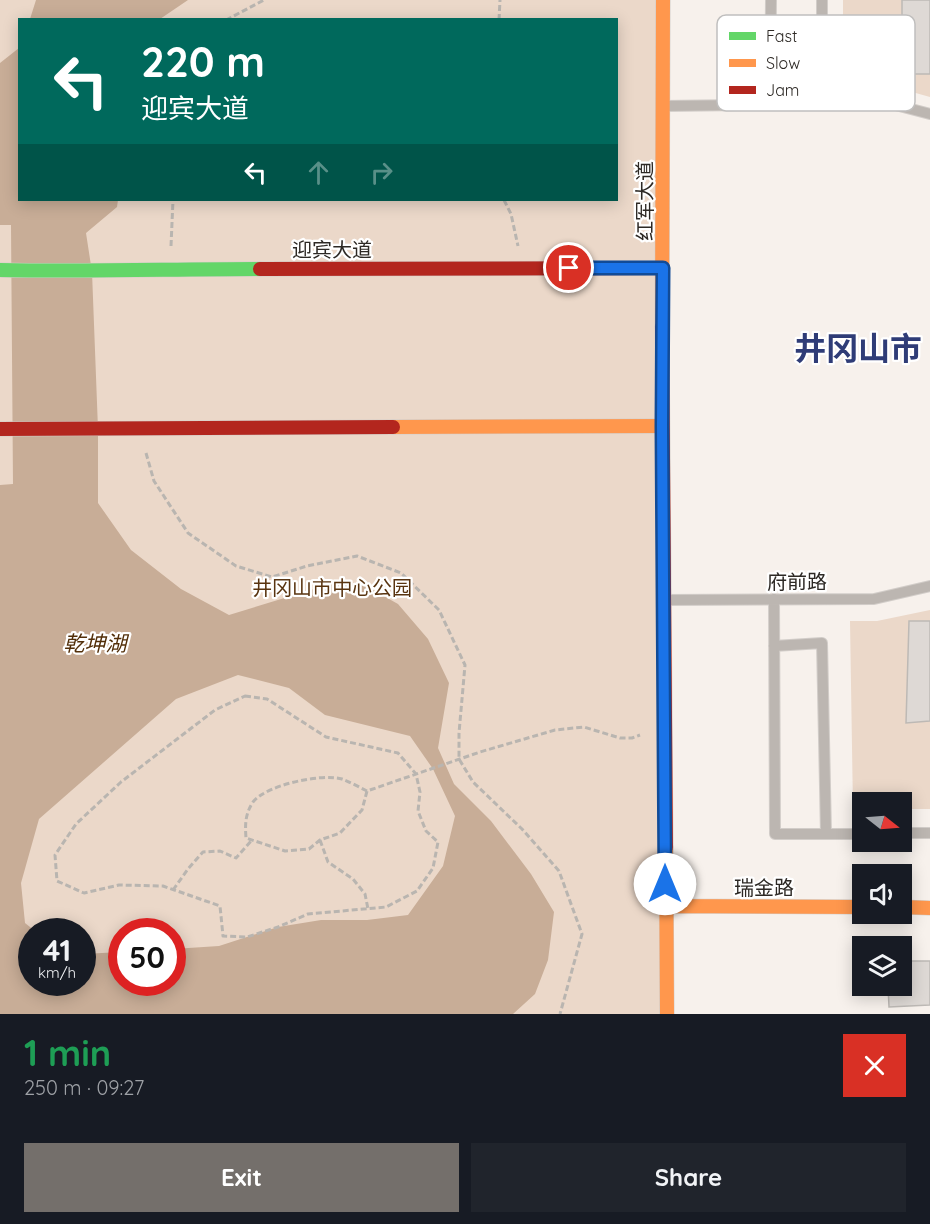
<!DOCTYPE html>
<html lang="en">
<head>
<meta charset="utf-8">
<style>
	body { margin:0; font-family:Quicksand,"Noto Sans SC",sans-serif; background:#20242c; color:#f1f3f6; height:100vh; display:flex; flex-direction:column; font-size:22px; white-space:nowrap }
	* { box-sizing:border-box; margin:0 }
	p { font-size:20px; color:#9ea1a6 }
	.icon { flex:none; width:33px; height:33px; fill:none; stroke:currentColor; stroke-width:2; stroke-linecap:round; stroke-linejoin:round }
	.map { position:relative; height:1014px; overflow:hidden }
	.panel { display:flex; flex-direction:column; background:#171b24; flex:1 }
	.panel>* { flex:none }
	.banner { position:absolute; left:18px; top:18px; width:600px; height:183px; border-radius:0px; box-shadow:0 3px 15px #0003; background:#00695c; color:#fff; overflow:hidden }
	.needle { width:39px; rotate:107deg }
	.buttons { position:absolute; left:852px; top:792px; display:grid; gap:12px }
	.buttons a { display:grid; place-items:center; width:60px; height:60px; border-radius:0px; background:#171b24; box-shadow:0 3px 15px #0003; font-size:30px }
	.speed { position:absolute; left:18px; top:918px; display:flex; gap:12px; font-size:30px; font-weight:700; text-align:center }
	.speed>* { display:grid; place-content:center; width:78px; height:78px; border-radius:50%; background:#171b24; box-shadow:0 3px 15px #0003; line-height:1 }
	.speed small { font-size:15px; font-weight:400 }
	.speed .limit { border:9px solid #d22; background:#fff; color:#111 }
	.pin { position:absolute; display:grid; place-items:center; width:51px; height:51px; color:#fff; margin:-26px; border:3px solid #fff; border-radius:50%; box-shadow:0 2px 6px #0007 }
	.me { position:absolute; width:66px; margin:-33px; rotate:0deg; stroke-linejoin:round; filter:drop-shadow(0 0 4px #0008) }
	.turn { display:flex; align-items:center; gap:21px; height:126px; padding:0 24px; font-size:27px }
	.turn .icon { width:78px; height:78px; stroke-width:2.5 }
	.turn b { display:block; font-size:42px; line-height:51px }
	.lanes { display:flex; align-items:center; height:57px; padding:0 24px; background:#0003; justify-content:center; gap:30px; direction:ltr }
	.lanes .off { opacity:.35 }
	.round { display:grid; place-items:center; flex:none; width:63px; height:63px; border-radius:0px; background:#20242c }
	.summary { display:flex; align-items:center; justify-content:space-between; height:102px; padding:0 24px }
	h1 { font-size:36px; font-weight:700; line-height:45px; color:#1e9e55 }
	.button { display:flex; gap:12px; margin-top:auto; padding:12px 24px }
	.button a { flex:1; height:69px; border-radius:0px; background:#746f6b; color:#fff; font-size:24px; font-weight:700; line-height:69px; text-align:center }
	.button a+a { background:#20242c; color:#f1f3f6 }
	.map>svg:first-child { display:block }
	.green { fill:#ebd8c9; fill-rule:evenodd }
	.water { fill:#c8ad97; fill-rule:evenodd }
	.building { fill:#ded9d5; stroke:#bdb9b5; stroke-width:1.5 }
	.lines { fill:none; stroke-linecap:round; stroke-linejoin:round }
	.lane-casing { stroke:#d2cdc9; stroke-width:12 }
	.fast-casing { stroke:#d2cdc9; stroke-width:15 }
	.slow-casing { stroke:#d2cdc9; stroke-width:15 }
	.jam-casing { stroke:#d2cdc9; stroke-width:15 }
	.path { stroke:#b9b5b0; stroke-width:3; stroke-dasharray:6 3; stroke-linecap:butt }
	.lane { stroke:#bcb6b1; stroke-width:10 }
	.fast { stroke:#63d668; stroke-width:14 }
	.slow { stroke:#ff974d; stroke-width:14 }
	.jam { stroke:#b3261e; stroke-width:14 }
	.route-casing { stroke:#114b97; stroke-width:15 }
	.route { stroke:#1a73e8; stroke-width:10 }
	.labels { text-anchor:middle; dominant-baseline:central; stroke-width:4.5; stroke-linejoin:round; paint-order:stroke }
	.street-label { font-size:20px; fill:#2d2925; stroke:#fff }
	.park-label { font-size:20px; fill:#593410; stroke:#fff }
	.water-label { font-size:21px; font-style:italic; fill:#522e08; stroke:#fff }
	.town-label { font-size:32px; font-weight:bold; fill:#2f3c77; stroke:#fff }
	.key { fill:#fff; stroke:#c0bfbe; stroke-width:1.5 }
	.key-label { font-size:16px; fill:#2d2925 }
</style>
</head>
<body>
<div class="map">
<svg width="930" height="1014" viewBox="0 0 930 1014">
	<rect width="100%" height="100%" fill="#f7f1ec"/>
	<!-- green -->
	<path class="green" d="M0 0H664L671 1014H0ZM20 20H616V200H20ZM32 932H82V982H32ZM122 932H172V982H122Z
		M843 0H930V97L887 85 843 84Z
		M930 610V809H902V802H862V810H853L850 621H877Z"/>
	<!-- water -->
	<path class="water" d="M36 0H188L160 19H30Z
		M19 48 20 200H118L117 207 86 233 92 272 98 429V503L131 550 181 589 229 615 337 582 366 586 398 604 428 639 449 683 438 748 454 784 491 821 531 874 554 912 548 960 535 994 513 1014H0V485L13 484 11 225H0V63ZM238 675 289 688 325 715 410 736 433 769 455 816 443 866 408 915 367 920H321L278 927 219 946 173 949 172 982H122L121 952 83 954 82 982H32V932L35 931 25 923 21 883 39 819 176 699Z"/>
	<!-- building -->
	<path class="building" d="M902 0H930V74H902Z
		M909 621H930V721L906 723Z
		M902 961H930V1005L889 1007 888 986H902Z"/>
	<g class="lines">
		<!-- lane casing -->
		<g class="lane-casing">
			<path id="lane" d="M770 54 822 53V0
				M770 105 771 0
				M663 106 888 103 930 114
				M774 599 775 834H862
				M665 600 874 599 930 586
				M774 646 822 643 826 834
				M902 833H930"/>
		</g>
		<!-- fast casing -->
		<g class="fast-casing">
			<path id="fast" d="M0 270C87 272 173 269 260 269"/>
		</g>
		<!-- slow casing -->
		<g class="slow-casing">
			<path id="slow" d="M662 327 663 0
				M393 427 662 426
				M666 847 667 1014
				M665 906 862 907
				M902 907 930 908"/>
		</g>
		<!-- jam casing -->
		<g class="jam-casing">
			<path id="jam" d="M260 269 663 268
				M662 327 666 847
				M0 429 393 427"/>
		</g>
		<!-- path -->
		<path class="path" d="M226 20 264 0
			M499 20 500 0
			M504 200 511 214 518 246
			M171 246 173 200
			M146 453 154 481 188 533 236 566 272 577 307 566 357 556 401 573 439 610 465 665 459 733V759L473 782 522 829 559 871 582 934 560 1014
			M245 696 267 699 326 737 398 753 416 774 420 792 418 811 426 831 438 842 433 868 417 891 386 907 308 914 278 927 247 937 223 936 220 906 163 886 119 885 84 893 57 881 55 855 76 824 121 782 215 710Z
			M367 791C359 787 350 782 342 779 322 773 266 785 253 802 245 814 245 825 246 838L285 851 309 849 320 840 340 833 362 810 367 791 480 752 555 730 584 727 620 738H632L640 735
			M320 840 328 862 353 879 365 894 368 909
			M173 890 188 869 203 852 220 851 236 858 252 840"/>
		<!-- lane -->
		<use href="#lane" class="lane"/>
		<!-- fast -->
		<use href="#fast" class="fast"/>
		<!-- slow -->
		<use href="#slow" class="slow"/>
		<!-- jam -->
		<use href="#jam" class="jam"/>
	</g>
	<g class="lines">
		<!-- route casing -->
		<g class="route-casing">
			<path id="route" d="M569 268H663L662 426 665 884"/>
		</g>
		<!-- route -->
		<use href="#route" class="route"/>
	</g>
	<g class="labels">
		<!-- street labels -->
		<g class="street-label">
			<text transform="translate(644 201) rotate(-90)">红军大道</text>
			<text x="332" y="249">迎宾大道</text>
			<text x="797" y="581">府前路</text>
			<text x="764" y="887">瑞金路</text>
		</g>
		<!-- park labels -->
		<g class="park-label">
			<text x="332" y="587">井冈山市中心公园</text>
		</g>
		<!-- water labels -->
		<g class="water-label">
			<text x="95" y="643">乾坤湖</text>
		</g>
		<!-- town labels -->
		<g class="town-label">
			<text x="858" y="348">井冈山市</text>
		</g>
	</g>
	<!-- legend -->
	<rect x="717" y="15" width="198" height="96" rx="9" class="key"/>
	<rect x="729" y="32" width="27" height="8" fill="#63d668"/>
	<rect x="729" y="59" width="27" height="8" fill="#ff974d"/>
	<rect x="729" y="86" width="27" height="8" fill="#b3261e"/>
	<g class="key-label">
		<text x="766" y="42">Fast</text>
		<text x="766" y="69">Slow</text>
		<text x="766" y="96">Jam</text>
	</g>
</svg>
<div class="buttons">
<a><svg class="needle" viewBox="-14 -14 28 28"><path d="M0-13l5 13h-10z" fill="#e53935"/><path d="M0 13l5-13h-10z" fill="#9ea1a6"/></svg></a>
<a><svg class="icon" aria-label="sound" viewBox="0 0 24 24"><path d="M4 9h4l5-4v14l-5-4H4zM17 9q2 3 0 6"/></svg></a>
<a><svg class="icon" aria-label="layers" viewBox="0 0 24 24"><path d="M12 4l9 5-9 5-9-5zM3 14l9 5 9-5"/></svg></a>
</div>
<div class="speed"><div>41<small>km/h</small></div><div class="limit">50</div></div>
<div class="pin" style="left:569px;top:268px;background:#d93025"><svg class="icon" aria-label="arrive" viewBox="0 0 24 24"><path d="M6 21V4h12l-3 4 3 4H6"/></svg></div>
<svg class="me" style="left:665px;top:884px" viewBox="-20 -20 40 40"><circle r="19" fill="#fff"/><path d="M0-13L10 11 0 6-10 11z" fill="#1a73e8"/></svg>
<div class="banner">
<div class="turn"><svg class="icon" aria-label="left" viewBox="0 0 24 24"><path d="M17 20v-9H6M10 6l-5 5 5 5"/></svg><div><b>220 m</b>迎宾大道</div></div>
<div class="lanes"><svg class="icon" aria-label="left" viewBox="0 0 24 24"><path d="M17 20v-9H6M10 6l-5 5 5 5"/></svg><svg class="icon off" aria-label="ahead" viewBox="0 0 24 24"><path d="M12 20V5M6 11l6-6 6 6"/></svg><svg class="icon off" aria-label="right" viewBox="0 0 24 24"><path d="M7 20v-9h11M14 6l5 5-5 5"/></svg></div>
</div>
</div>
<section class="panel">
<div class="summary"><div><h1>1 min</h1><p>250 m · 09:27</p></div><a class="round" style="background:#d93025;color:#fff"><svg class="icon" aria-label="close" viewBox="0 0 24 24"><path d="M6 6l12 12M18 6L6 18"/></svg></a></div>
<div class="button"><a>Exit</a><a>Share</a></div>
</section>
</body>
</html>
